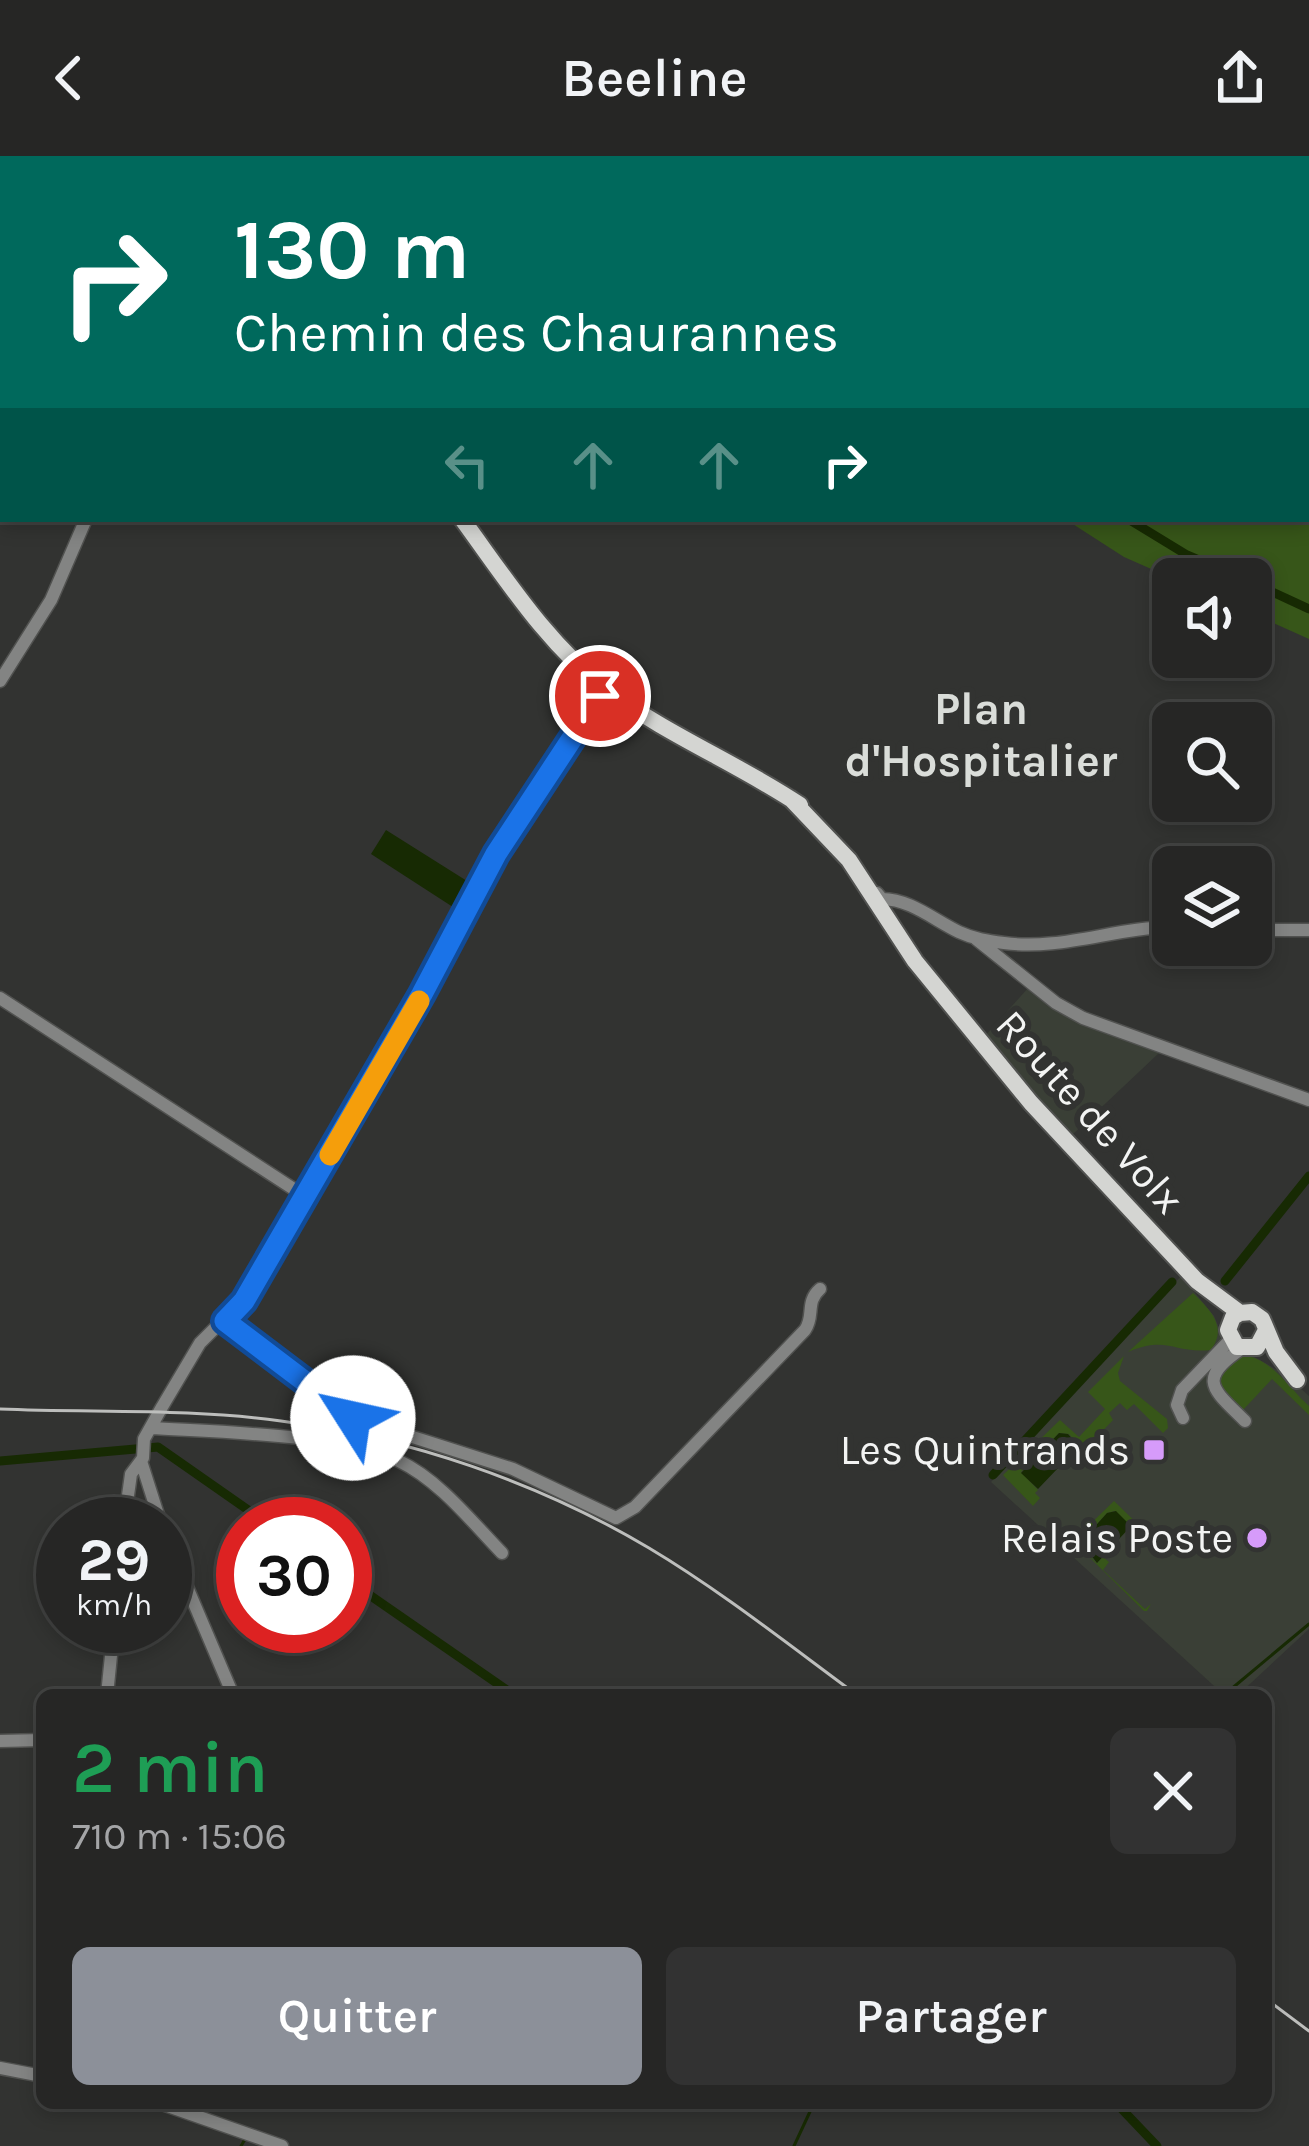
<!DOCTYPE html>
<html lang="fr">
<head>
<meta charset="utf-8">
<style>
	body { margin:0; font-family:Karla,sans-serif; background:#323232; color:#f1f3f6; height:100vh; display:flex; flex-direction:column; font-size:45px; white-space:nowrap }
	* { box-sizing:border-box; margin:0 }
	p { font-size:39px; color:#a4a5a7 }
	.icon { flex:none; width:66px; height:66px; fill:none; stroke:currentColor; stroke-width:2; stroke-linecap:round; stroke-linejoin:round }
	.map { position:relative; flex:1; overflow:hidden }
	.side { position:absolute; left:36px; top:1533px; width:1236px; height:420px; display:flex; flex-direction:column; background:#262625; border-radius:18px; box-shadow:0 6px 18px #0003,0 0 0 3px #424342 }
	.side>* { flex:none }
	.guide { position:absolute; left:0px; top:0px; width:1311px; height:366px; box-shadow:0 6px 18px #0003,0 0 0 3px #424342; background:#00695c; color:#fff; overflow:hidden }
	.tools { position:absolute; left:1152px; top:402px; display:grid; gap:24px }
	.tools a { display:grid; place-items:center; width:120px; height:120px; border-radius:18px; background:#262625; box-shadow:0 6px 18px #0003,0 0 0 3px #424342; font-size:60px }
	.speed { position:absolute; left:36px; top:1341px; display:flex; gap:24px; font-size:60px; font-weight:700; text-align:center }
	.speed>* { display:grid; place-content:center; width:156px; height:156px; border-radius:50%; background:#262625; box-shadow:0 6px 18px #0003,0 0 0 3px #424342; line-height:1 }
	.speed small { font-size:30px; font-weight:400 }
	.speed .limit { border:18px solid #d22; background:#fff; color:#111 }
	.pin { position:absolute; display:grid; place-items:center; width:102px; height:102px; color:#fff; margin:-51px; border:6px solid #fff; border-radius:50%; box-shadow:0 3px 12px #0007 }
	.me { position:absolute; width:132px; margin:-66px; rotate:305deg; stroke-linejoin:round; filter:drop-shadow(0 0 9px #0008) }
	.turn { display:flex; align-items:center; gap:42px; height:252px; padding:0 36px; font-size:54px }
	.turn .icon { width:156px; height:156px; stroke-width:2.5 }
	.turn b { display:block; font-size:84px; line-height:102px }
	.lanes { display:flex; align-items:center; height:114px; padding:0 36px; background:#0003; justify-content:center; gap:60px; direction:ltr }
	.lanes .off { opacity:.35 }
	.round { display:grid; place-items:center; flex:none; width:126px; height:126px; border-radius:18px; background:#323232 }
	.summary { display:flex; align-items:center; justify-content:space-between; height:204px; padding:0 36px }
	h1 { font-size:72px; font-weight:600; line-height:90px; color:#1e9e55 }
	.primary-button { display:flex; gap:24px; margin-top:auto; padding:24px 36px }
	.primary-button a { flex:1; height:138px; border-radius:18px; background:#8c9099; color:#fff; font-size:48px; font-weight:600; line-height:138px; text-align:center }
	.primary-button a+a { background:#323232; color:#f1f3f6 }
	header { display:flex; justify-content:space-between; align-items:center; height:156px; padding:0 36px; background:#262625; font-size:54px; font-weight:600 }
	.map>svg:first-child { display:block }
	.built { fill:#3a3f36 }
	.green { fill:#375619 }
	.water { fill:#172a03 }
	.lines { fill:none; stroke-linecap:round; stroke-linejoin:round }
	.stream { stroke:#172a03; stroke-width:3 }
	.canal { stroke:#172a03; stroke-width:9 }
	.river { stroke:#172a03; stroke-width:15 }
	.minor-casing { stroke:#515250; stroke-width:15 }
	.major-casing { stroke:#515250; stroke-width:20 }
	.minor { stroke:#838483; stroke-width:12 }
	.major { stroke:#d4d5d2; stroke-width:16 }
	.rail { stroke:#bdbebc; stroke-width:3 }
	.route-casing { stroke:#114b97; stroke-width:30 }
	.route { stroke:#1a73e8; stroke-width:21 }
	.slow { stroke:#f59e0b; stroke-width:21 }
	.poi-dot { fill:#d69bfa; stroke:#323331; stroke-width:4.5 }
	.labels { text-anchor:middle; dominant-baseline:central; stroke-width:12; stroke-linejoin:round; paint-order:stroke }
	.street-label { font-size:42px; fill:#f3f4f3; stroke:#323331 }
	.poi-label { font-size:42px; fill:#f3f4f3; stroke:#323331; text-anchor:end }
	.neighbourhood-label { font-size:45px; font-weight:bold; fill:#daddd9; stroke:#323331 }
</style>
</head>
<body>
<header><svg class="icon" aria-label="back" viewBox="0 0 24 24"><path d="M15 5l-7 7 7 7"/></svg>Beeline<svg class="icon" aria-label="share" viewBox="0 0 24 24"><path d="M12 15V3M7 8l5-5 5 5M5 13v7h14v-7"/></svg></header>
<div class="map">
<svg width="1309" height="1990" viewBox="0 0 1309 1990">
	<rect width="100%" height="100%" fill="#323331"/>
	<!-- built -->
	<path class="built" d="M1029 831 1059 857 1088 871 1159 897 1071 980 985 880Z
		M1181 1120 1214 1160 1224 1184 1286 1219 1309 1240V1473L1238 1539H1224L991 1326Z"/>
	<!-- green -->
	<path class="green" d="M538 0H1309V483L1251 457V423H1174L1124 401 1065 363H1308V3Z
		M1193 1137C1210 1154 1228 1170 1211 1194 1173 1198 1169 1179 1128 1196Z
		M1124 1200 1118 1217 1120 1225 1167 1263 1168 1272 1163 1277 1134 1248 1127 1254 1120 1247 1109 1257 1113 1264 1090 1288 1086 1285 1080 1290 1069 1278 1059 1277 1021 1316 1038 1334 1035 1337 1040 1342 1033 1350 1003 1319 1060 1264 1079 1281 1105 1253 1088 1236Z
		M1249 1200C1275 1207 1290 1233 1309 1250V1259L1272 1223 1243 1254 1218 1230 1220 1216 1239 1201Z
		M1114 1345 1150 1380 1145 1385 1115 1355 1107 1357 1081 1386 1082 1394 1097 1407 1103 1401 1109 1406 1103 1414 1145 1453 1151 1448 1147 1455H1144L1078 1390 1079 1379Z"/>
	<!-- water -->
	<path class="water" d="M386 674 467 725 456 753 371 698Z
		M1059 1277 1068 1278 1079 1290 1038 1333 1021 1317Z
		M1116 1355 1131 1370 1097 1407 1081 1386 1107 1357Z"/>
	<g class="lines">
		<!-- stream -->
		<path class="stream" d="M1224 1539 1309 1468
			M241 1990 244 1985
			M794 1990 814 1947"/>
		<!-- canal -->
		<path class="canal" d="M575 0 580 3
			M1128 363 1187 399 1243 423
			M1251 426 1309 453
			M1225 1125 1309 1020
			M0 1305 158 1291 268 1368
			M993 1319 1172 1126
			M345 1422 514 1539
			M1116 1947 1157 1990"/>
		<!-- river -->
		<path class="river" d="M0 286 3 278"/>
		<!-- minor casing -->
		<g class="minor-casing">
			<path id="minor" d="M781 0 785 3
				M177 3 178 0
				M1308 333H1309
				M0 525 51 444 86 363
				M877 737 882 743C910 743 934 764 959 776 974 783 988 785 1004 787 1060 795 1117 771 1173 771
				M1251 774H1309
				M976 783 1056 847 1083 862 1309 944
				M0 842 306 1041
				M225 1165 353 1262 513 1313 616 1362 635 1351 805 1174C815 1160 805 1146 820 1133
				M1241 1193C1196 1224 1213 1233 1245 1265
				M1183 1262 1177 1249 1182 1234 1230 1184
				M151 1272C214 1276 343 1278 399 1305 439 1324 472 1366 502 1397
				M141 1305 161 1368
				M124 1368 131 1318 143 1302 144 1283 162 1251 200 1187 248 1139 422 838 496 698 606 533
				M165 1379 233 1539
				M107 1539 114 1470
				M0 1585 42 1584
				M0 1912 42 1920
				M159 1947 282 1990"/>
		</g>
		<!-- major casing -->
		<g class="major-casing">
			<path id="major" d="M96 0 100 3
				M462 363C506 423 547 488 607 534 667 579 737 607 800 649
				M791 643 849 704 915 805 1031 947 1197 1125 1240 1157 1252 1156 1262 1163 1276 1196 1297 1224
				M1240 1157 1233 1161 1228 1174 1237 1191H1257L1266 1174"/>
		</g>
		<!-- minor -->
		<use href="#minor" class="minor"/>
		<!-- major -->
		<use href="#major" class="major"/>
		<!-- rail -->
		<path class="rail" d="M0 1253C94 1257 188 1252 281 1265 409 1282 538 1326 649 1392 721 1435 789 1489 857 1539
			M1266 1843 1309 1875"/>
	</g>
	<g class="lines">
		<!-- route casing -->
		<g class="route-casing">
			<path id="route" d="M353 1262 225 1165 244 1145 422 838 496 698 600 540"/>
		</g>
		<!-- route -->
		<use href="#route" class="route"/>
		<!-- slow -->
		<path class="slow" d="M330 999 419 845"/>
	</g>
	<!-- markers -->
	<g class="poi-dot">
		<rect x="1142" y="1282" width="24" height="24" rx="6"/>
		<circle cx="1257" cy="1382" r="12"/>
	</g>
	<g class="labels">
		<!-- street labels -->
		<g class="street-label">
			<text transform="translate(1090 956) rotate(48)">Route de Volx</text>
		</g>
		<!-- poi labels -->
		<g class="poi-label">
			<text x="1130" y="1294">Les Quintrands</text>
			<text x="1233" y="1382">Relais Poste</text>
		</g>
		<!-- neighbourhood labels -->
		<g class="neighbourhood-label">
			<text x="981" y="553">Plan<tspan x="981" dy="52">d'Hospitalier</tspan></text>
		</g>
	</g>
</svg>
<div class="tools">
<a><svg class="icon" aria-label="sound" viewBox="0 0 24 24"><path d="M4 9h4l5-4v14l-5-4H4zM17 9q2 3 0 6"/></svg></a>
<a><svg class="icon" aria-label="search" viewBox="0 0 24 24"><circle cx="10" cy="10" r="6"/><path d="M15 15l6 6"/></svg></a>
<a><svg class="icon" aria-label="layers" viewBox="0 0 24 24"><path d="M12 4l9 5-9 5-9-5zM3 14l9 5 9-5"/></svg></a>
</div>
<div class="speed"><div>29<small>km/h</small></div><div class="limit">30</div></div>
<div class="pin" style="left:600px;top:540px;background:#d93025"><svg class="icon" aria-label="arrive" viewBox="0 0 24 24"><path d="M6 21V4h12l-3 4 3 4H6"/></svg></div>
<svg class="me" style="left:353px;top:1262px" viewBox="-20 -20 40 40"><circle r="19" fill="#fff"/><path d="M0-13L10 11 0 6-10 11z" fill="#1a73e8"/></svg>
<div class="guide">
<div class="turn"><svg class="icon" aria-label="right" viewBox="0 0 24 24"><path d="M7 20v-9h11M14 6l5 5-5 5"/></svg><div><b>130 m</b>Chemin des Chaurannes</div></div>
<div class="lanes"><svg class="icon off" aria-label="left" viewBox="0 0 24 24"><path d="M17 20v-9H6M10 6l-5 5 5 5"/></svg><svg class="icon off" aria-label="ahead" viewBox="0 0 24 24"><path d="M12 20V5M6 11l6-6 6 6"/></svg><svg class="icon off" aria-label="ahead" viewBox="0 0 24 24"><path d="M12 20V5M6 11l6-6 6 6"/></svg><svg class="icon" aria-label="right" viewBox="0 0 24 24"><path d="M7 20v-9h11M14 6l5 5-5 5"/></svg></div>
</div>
<section class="side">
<div class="summary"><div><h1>2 min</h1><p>710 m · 15:06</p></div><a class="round"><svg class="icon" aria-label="close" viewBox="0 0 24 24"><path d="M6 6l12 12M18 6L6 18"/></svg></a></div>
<div class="primary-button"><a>Quitter</a><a>Partager</a></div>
</section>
</div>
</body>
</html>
